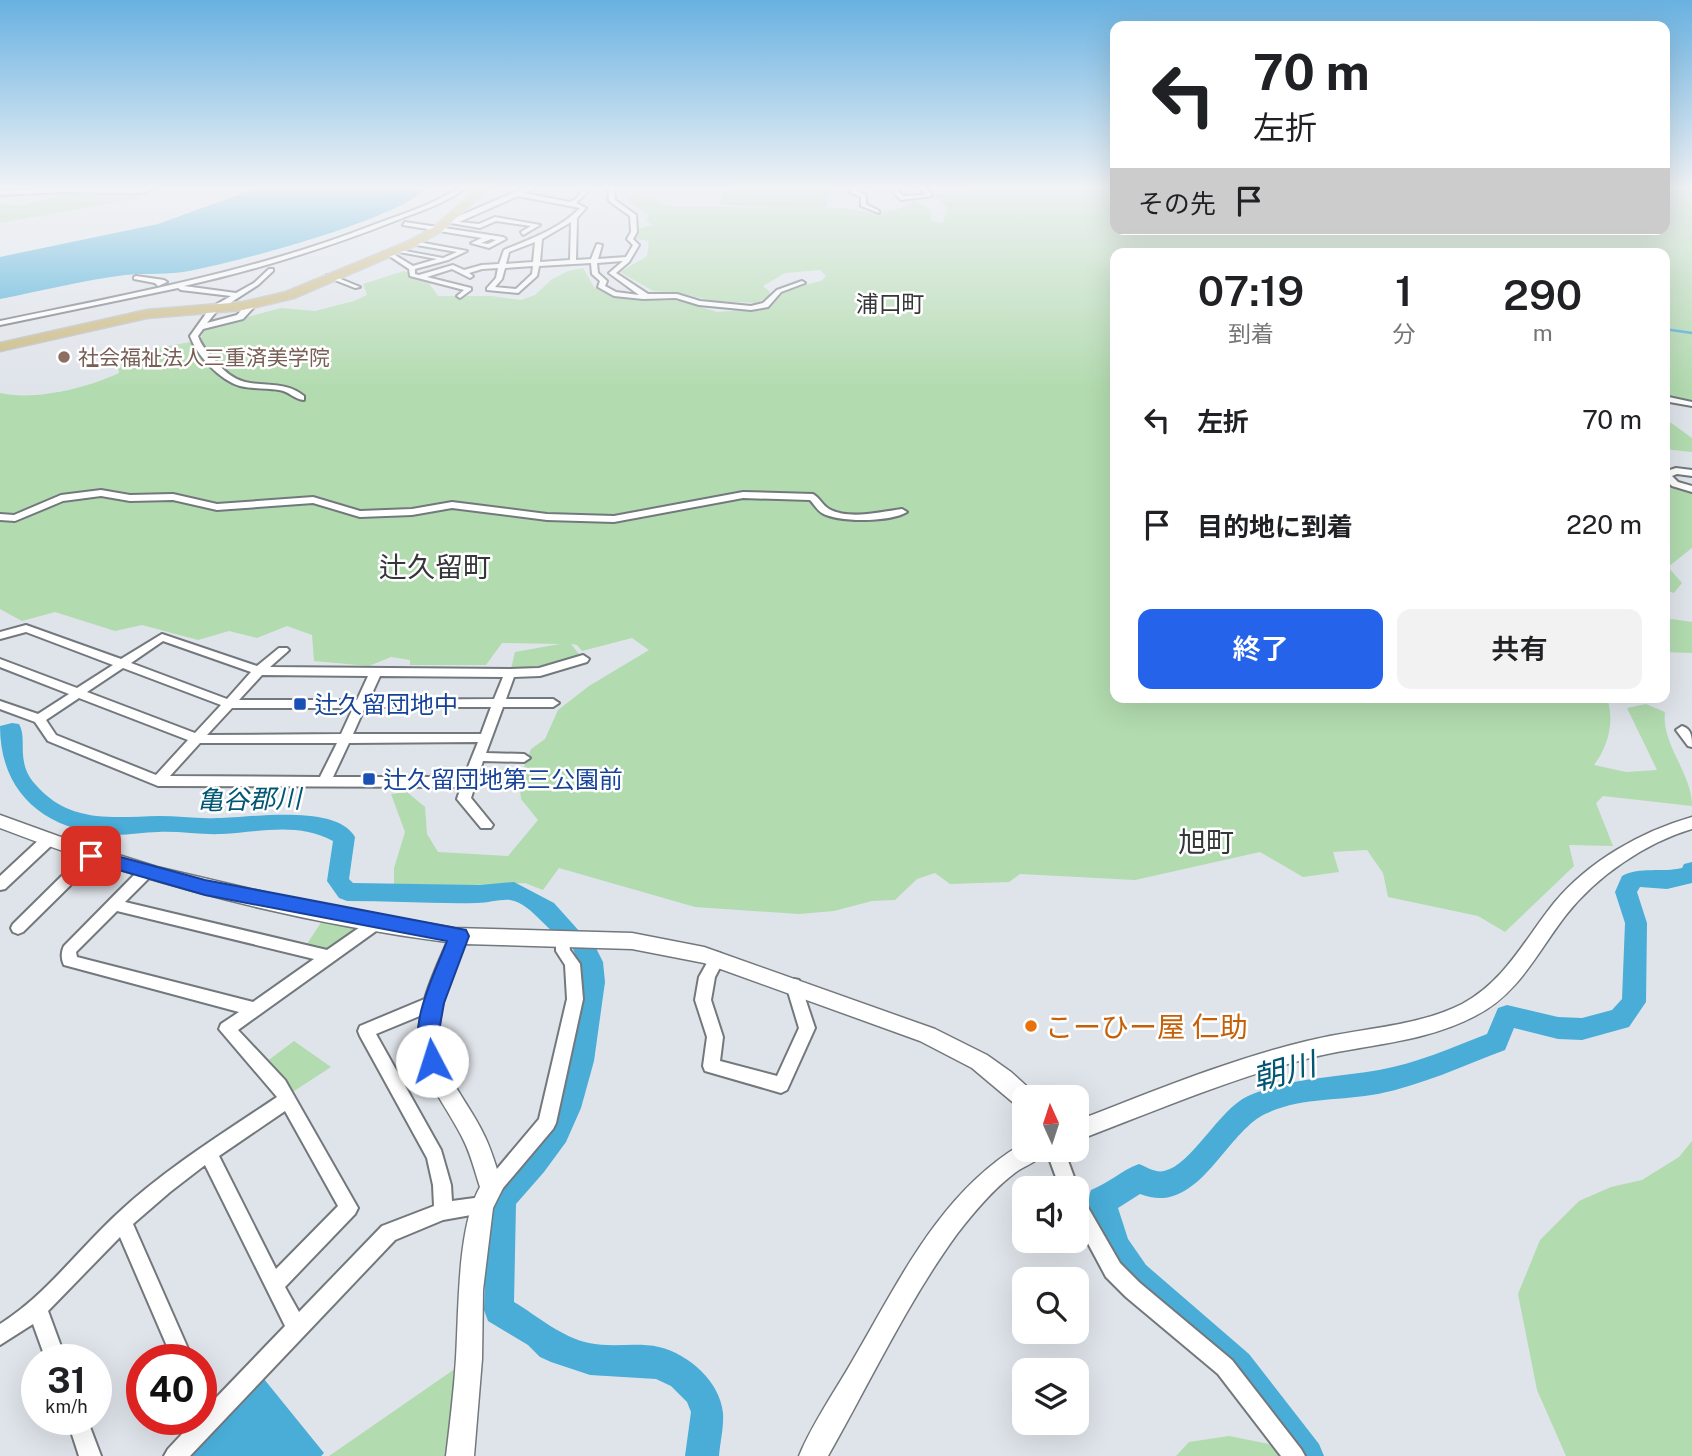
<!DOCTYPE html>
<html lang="ja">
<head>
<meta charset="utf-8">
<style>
	body { margin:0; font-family:"Public Sans","Noto Sans JP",sans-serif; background:#f2f2f2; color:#202124; height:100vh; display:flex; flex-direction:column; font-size:26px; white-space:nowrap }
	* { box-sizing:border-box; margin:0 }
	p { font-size:23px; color:#757577 }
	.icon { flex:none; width:38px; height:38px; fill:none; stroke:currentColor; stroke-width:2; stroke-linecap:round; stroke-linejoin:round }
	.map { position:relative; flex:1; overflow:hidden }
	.side { position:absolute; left:1110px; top:248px; width:560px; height:455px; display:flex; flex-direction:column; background:#fff; border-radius:14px; box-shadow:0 7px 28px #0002 }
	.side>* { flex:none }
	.banner { position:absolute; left:1110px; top:21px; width:560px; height:214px; border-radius:14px; box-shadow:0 7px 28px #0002; background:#fff; color:#202124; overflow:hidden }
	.needle { width:46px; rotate:357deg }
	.buttons { position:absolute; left:1012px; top:1085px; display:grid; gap:14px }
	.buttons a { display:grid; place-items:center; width:77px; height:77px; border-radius:14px; background:#fff; box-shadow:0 7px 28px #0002; font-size:35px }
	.speed { position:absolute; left:21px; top:1344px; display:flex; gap:14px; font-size:35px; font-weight:700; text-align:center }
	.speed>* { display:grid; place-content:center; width:91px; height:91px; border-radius:50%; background:#fff; box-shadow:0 7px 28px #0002; line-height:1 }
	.speed small { font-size:18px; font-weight:400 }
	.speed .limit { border:10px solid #d22; background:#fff; color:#111 }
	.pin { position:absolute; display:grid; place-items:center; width:60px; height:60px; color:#fff; margin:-30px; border-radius:14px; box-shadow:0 4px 10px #0006 }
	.me { position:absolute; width:77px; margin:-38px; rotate:355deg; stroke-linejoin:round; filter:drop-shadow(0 0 5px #0008) }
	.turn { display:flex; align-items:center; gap:24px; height:147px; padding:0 28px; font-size:32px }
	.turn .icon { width:91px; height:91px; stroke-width:2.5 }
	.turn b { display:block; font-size:49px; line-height:60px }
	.then { display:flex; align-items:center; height:66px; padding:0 28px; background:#0003; gap:14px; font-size:26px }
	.eta { display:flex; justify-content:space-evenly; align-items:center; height:119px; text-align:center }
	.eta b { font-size:42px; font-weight:600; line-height:49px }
	.action { display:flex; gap:14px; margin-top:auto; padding:14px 28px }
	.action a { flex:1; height:80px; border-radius:14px; background:#2563eb; color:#fff; font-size:28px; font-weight:600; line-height:80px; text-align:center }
	.action a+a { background:#f2f2f2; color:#202124 }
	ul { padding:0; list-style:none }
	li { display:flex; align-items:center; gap:21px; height:105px; padding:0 28px }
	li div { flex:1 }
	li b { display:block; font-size:26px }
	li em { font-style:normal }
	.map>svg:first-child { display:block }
	.green { fill:#b2dbaf }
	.water { fill:#49add7 }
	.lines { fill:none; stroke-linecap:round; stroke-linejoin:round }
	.stream { stroke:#49add7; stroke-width:2.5 }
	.river { fill:#49add7; fill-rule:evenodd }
	.minor-casing { stroke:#73787d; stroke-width:4 }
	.tertiary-casing { stroke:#73787d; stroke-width:3 }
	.primary-casing { stroke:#bebfc0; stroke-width:3 }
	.minor { fill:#fff; fill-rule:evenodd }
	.tertiary { fill:#fff; fill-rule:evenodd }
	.primary { fill:#cab980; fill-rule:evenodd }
	.route { fill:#2563eb; stroke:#184099; stroke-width:2 }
	.education-dot { fill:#8d6e63; stroke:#fff; stroke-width:2.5 }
	.transit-dot { fill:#1a4fb4; stroke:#fff; stroke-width:2.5 }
	.food-dot { fill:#e8710a; stroke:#fff; stroke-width:2.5 }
	.labels { text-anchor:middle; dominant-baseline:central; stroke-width:5; stroke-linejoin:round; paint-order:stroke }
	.far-education-label { font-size:21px; fill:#785e54; stroke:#fff; text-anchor:start }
	.far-quarter-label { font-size:23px; fill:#353739; stroke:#fff }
	.transit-label { font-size:24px; fill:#164399; stroke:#fff; text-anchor:start }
	.water-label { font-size:26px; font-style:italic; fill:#005673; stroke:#fff }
	.quarter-label { font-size:28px; fill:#353739; stroke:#fff }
	.near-food-label { font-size:28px; fill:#c56008; stroke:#fff; text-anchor:start }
	.near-water-label { font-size:32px; font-style:italic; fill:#005673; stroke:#fff }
</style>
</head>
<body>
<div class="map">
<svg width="1692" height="1456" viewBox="0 0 1692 1456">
	<rect width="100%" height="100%" fill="#dfe4ea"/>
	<!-- green -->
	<path class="green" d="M975 186H1115V229H1664V186H1692V402L1664 394V254H1115V698H1607C1615 722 1608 746 1594 765L1626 772 1657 770 1627 708 1646 704 1665 712C1661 744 1692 773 1692 806L1603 796 1596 803 1613 846 1569 845 1574 866 1505 932 1478 916 1388 897 1383 873 1367 850 1333 852 1339 872 1303 877 1260 852 1135 880 1020 874 1009 882 950 884 935 873 917 879 895 900 872 901 834 911 799 914 695 907 559 868 543 890 525 883 394 888V868L405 832 391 794 407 792 425 807 427 834 438 852 508 856 538 820 521 799 519 780 531 749 545 739 558 710 589 686 649 650 632 638 582 651 577 645 571 644 583 659 548 671 510 673 515 652 560 644 502 643 486 665H410V660L391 657 369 666 314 661 312 635 287 626 257 638 229 631 198 640 142 625 115 631 55 612 22 621 0 609V393C35 401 87 388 119 373L118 366 147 350 201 340 203 329 281 308 315 311 354 301 367 295 363 284 404 271 428 282 438 296H492L521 300 535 295 551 280 568 271 583 268 594 287 632 300 682 301 717 312 757 309 770 304 785 290 821 281 826 276 820 270 785 273 763 286 770 292 769 297 756 303 714 301 678 293 653 291 620 272 647 256 649 241 635 239 640 228 652 225 646 220 648 215 626 199 628 196 640 194 667 206 802 208 719 205 724 191 735 189 830 190 827 206 822 208C858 205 879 224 914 201L929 209 932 221 943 223 947 208 935 195 965 192Z
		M62 194 136 195 140 198 0 223V204L24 206Z
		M1667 420 1692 438V452L1664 449V421Z
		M1664 481 1692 491V548L1668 567 1682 583 1674 593 1664 590Z
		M1664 618 1692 622V653L1664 652Z
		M322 921 369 929 333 951 305 947Z
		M294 1041 331 1067 288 1095 266 1062Z
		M1692 1141V1456H1566L1537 1390 1518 1294 1540 1240 1579 1201 1611 1187 1642 1180 1679 1157Z
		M462 1364 455 1456H329Z
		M1229 1436 1269 1444 1282 1456H1176L1189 1442Z"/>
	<!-- water -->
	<path class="water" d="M263 186H427C406 218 233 263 189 271 169 275 146 273 125 275 84 280 41 291 0 299V257L158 224Z
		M264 1379 324 1453 321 1456H179Z"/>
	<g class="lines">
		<!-- stream -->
		<path class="stream" d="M1664 329 1692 333"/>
		<!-- river -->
		<path class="river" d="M12 723 19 724C28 739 15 762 35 784 69 824 113 817 159 816 178 816 198 819 217 818 249 818 336 803 355 837L349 879 353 883 479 885 514 882 554 903 580 932 576 939C553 946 536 904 510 900 500 899 488 903 477 903 434 904 390 901 347 901L339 898 327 881 333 841C298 822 260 832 222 834 201 835 180 831 158 832 144 832 130 835 116 835 45 832 0 793 0 726Z
			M1692 862V883L1667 889 1640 887 1637 892 1647 923 1646 1002 1629 1027 1582 1040 1558 1039 1514 1028 1505 1050C1463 1066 1422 1085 1378 1094 1341 1101 1298 1097 1263 1115 1223 1137 1197 1217 1140 1194L1118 1208 1128 1239 1146 1265 1249 1354 1319 1444 1324 1456H1287L1227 1376 1124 1287C1110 1266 1081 1214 1091 1190 1109 1183 1122 1170 1139 1164 1147 1167 1155 1173 1164 1171 1192 1165 1218 1110 1248 1096 1291 1077 1334 1078 1379 1070 1417 1063 1451 1048 1487 1034L1498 1008 1507 1005 1558 1017 1582 1018 1612 1010 1622 999 1625 923 1615 892 1622 876C1640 866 1662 873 1682 868L1684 864Z
			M585 939 593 942 603 962 605 982 594 1061 581 1108 566 1142 544 1172 516 1204 514 1302C539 1317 561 1337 589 1343 612 1348 637 1342 659 1347 689 1354 720 1382 723 1413 724 1427 720 1443 719 1456H685L691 1412 687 1402 671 1386 656 1379 590 1375 551 1362 540 1357 528 1345 488 1321 484 1310 488 1199 492 1189C512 1168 533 1147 547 1122 569 1086 591 988 573 949L577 942Z"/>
		<!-- minor casing -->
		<g class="minor-casing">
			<path id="minor" d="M151 186H160L143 193 62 192 0 195V191L62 188 142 189Z
				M461 186H468C447 203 420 211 395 221 326 248 256 270 184 286L236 293 254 283 269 269H273V271L258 285 216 312 207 323 237 315 248 303H254V307L243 319 203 329 198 336C201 345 207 352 214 359 222 369 232 379 245 382 266 387 285 381 304 396V400C295 400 289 391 279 390 266 388 253 389 240 386 220 380 197 356 190 336L210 308 231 296 181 290 178 288 0 325V321C126 295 253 272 373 225 402 214 434 205 461 186Z
				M529 186H538L524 193 570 202 576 199 582 191 587 192 576 203 586 208 577 218 576 260 591 259 597 244 602 245 598 259 626 257 633 245 627 239 631 232 630 216 609 201 608 186H614L615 200 636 215 637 232 633 239 639 245 629 262 616 273 648 294H677L700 301 751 306 763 303 777 290 802 281 805 283 781 292 768 307 751 310 699 305 676 298 643 299 614 296 598 287 600 281 592 274 591 263 539 266 537 276 518 293 487 290V288L496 278 498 268 482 269 469 273 473 276 470 278 452 269 427 277 471 288V290L460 298 457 296 464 290 410 276 409 269 385 253 390 252 413 266 437 259 394 251V249L443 258 457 252 411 244 413 241 467 251 448 260 415 269V274L419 275 453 265 464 270 482 265 499 264 504 250C530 239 560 229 580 208L518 196 459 222 479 224 495 217 540 225 523 235 521 232 531 226 496 221 480 228 445 222ZM571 222 570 260 540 262 542 239ZM535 242 533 262 506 264 509 252ZM623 261 609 273 639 295 616 292 605 286 607 281 598 273 597 263ZM533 266 532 274 516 289 495 287 502 279 505 268Z
				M853 186H859L856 191 866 195V204L879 211V213L861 206V197L850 192Z
				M869 186H876L880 190 875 191Z
				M888 186H894L903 196 925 195 919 186H925L932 196 901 200Z
				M405 222 503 237 506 239 489 248 471 243 482 238 403 225ZM491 239 496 240 488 244 481 243Z
				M327 275H331L360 287 355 288 327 277Z
				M136 276 164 280 167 282 158 286 155 283 134 279V277Z
				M1664 396 1692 402V406L1664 401Z
				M1676 468 1692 470V476L1677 474 1672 476 1678 482 1692 486V492L1672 486 1664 478V472Z
				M101 490 130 495 173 494 217 504 313 497 360 511 412 509 452 502 547 514 614 516 743 492 813 494C820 498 822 505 829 509 849 520 880 512 902 509L907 512C891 522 839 523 822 513 817 510 814 504 810 500L743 498 614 522 547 520 452 508 412 515 360 517 313 503 217 510 173 500 130 501 101 496 63 501 15 521 0 520V514L14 515 61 495Z
				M26 625 121 659 162 634 257 666 279 648H287L289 650 287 652 270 667 510 669 539 668 583 655 589 659 587 662 540 676 514 677 506 699H553L559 703 553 707H503L486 753 524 754 530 758 524 762 483 761 471 798 493 825 491 828H481L457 799 461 787 158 786 48 741 35 722 0 709V701L38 714 69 694 0 667V659L77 688 113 665 26 632 0 639V632ZM163 641 251 672 227 699 131 663ZM123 668 221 705 195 733 87 692ZM262 675 368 676 357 700H239ZM380 676 503 677 494 699 369 700ZM79 698 188 740 156 775 56 735 46 720ZM365 707H491L481 734H353ZM232 708H353L341 734 207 735ZM478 742 464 777H333L349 743ZM200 743H337L320 777 170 776Z
				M1682 726C1692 729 1692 738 1692 747L1688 746 1676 730Z
				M48 835 53 836 55 840 53 844 5 889 0 890V876L43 836Z
				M91 851 96 852 98 856 96 860 23 932 18 934 13 932 11 928 13 924 86 852Z
				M145 868 150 869 152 873 150 877 125 902 327 950 373 918 378 916 383 918 385 922 383 926 238 1030 285 1080 358 1208 355 1214 285 1287 299 1312 382 1226 434 1206 433 1185 427 1158 360 1036 358 1031 360 1026 427 998 433 996 439 998 441 1003 439 1008 376 1034 441 1150 451 1185 452 1201 482 1197 488 1200 491 1206 488 1212 443 1220 395 1240 190 1456H164L168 1449 196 1419H201V1393L208 1396 211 1403 285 1326 205 1165 170 1192 133 1224 193 1360H173L120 1237 48 1311 66 1360H46L33 1324 0 1345V1324C46 1295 78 1250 117 1214 165 1169 222 1134 277 1097L219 1029 221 1024 239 1012 64 965C61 959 61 952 64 946L140 869ZM117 911 314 959 253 1002 77 957 76 952ZM285 1111 338 1206 276 1269 219 1156Z
				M563 933 568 935 570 950 580 964 583 999 556 1123 553 1129 498 1194 492 1197 486 1194 483 1188 486 1182 539 1119 567 999 565 965 556 951V939L558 935Z
				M717 952 722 954 725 958 715 977 711 1000 723 1037 720 1061 777 1076 799 1028 786 985 789 980 794 979 799 980 815 1028 787 1090 781 1093 705 1071 703 1066 707 1037 695 1000 699 977 712 954Z
				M1046 1150H1064L1078 1188 1076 1192V1188H1060Z
				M1076 1194 1082 1197 1120 1263 1140 1283 1232 1360 1301 1449 1305 1456H1281L1218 1374 1126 1297 1106 1277 1076 1221Z
				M67 1419H87L101 1456H79Z"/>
		</g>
		<!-- tertiary casing -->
		<g class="tertiary-casing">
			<path id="tertiary" d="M0 815 58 836 157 867 319 905 454 928 632 933 704 947 935 1029 987 1055 1011 1072 1032 1091 1034 1097H1024V1108L1016 1105 972 1068 920 1041 704 963 632 949 465 944C452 976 435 1011 440 1047 444 1077 470 1105 483 1133 492 1150 497 1170 503 1188L493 1208 483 1290 482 1359 474 1456H446C450 1423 454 1391 456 1358 459 1310 457 1228 480 1187 475 1172 471 1155 464 1141 450 1111 422 1079 419 1045 416 1009 433 974 447 942 295 922 143 883 0 828Z
				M1692 817V829C1645 843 1597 876 1566 915 1538 951 1519 994 1475 1016 1422 1044 1363 1044 1306 1059 1227 1080 1152 1112 1076 1141V1121C1152 1092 1228 1060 1307 1041 1358 1028 1414 1028 1462 1004 1505 981 1525 939 1554 903 1589 861 1640 832 1692 817Z
				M1024 1143V1150H1044C1039 1162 1026 1165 1016 1172 993 1189 974 1212 957 1234 908 1301 869 1384 828 1456H799C813 1422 836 1390 854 1358 900 1279 942 1190 1024 1143Z"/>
		</g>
		<!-- primary casing -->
		<g class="primary-casing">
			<path id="primary" d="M480 186H491L442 231 417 245 294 298 243 310 147 318 0 351V343L147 310 243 302 286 292 409 241 434 227Z"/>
		</g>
		<!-- minor -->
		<use href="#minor" class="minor"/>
		<!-- tertiary -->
		<use href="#tertiary" class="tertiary"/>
		<!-- primary -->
		<use href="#primary" class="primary"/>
	</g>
	<!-- sky -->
	<linearGradient id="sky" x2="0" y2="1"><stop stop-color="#68b1e1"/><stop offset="0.48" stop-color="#f1f3f6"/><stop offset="1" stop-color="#f1f3f6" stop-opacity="0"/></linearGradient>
	<rect width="1692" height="390" fill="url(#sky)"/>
	<!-- route -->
	<path class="route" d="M91 849 205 880 466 930 469 936 444 1003 438 1037 442 1061 439 1068 432 1070 424 1068C405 1027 433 979 447 941L205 895 84 860 82 856 84 851Z"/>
	<!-- markers -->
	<circle class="education-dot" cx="64" cy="357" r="7"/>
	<g class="transit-dot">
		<rect x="293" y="697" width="14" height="14" rx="3.5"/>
		<rect x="362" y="772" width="14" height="14" rx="3.5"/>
	</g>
	<circle class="food-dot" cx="1031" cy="1026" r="7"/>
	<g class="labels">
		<!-- far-education labels -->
		<g class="far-education-label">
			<text x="78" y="357">社会福祉法人三重済美学院</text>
		</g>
		<!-- far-quarter labels -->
		<g class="far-quarter-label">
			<text x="890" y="303">浦口町</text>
		</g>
		<!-- transit labels -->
		<g class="transit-label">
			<text x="314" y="704">辻久留団地中</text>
			<text x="383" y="779">辻久留団地第三公園前</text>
		</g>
		<!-- water labels -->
		<g class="water-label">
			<text transform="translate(249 799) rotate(-1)">亀谷郡川</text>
		</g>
		<!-- quarter labels -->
		<g class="quarter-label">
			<text x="435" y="566">辻久留町</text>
			<text x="1206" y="841">旭町</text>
		</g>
		<!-- near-food labels -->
		<g class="near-food-label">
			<text x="1045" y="1026">こーひー屋 仁助</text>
		</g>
		<!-- near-water labels -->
		<g class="near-water-label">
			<text transform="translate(1284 1071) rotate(-15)">朝川</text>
		</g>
	</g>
</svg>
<div class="buttons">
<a><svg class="needle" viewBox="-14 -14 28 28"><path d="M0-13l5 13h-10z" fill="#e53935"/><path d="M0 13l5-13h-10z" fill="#757577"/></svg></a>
<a><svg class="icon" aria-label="sound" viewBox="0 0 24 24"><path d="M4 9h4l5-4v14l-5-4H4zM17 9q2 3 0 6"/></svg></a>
<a><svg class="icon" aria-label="search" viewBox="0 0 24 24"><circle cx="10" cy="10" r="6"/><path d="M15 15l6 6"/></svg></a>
<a><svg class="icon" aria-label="layers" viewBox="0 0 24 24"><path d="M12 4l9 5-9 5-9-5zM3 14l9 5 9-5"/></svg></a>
</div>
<div class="speed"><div>31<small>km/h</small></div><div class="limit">40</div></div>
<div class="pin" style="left:91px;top:856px;background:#d93025"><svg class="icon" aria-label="arrive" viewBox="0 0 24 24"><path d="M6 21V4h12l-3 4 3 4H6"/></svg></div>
<svg class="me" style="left:432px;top:1061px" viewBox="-20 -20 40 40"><circle r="19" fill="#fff"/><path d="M0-13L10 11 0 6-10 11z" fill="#2563eb"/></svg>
<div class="banner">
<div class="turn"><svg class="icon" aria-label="left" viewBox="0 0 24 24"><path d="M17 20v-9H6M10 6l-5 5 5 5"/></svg><div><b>70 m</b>左折</div></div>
<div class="then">その先<svg class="icon" aria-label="arrive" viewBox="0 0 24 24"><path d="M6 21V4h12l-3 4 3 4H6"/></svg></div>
</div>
<section class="side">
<div class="eta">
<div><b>07:19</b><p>到着</p></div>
<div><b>1</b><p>分</p></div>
<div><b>290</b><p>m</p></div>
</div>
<ul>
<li><svg class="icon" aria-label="left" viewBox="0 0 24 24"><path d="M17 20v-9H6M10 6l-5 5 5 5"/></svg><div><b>左折</b></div><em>70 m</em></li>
<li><svg class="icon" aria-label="arrive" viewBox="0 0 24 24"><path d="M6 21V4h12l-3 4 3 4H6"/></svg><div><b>目的地に到着</b></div><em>220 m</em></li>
</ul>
<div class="action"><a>終了</a><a>共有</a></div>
</section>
</div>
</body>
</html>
